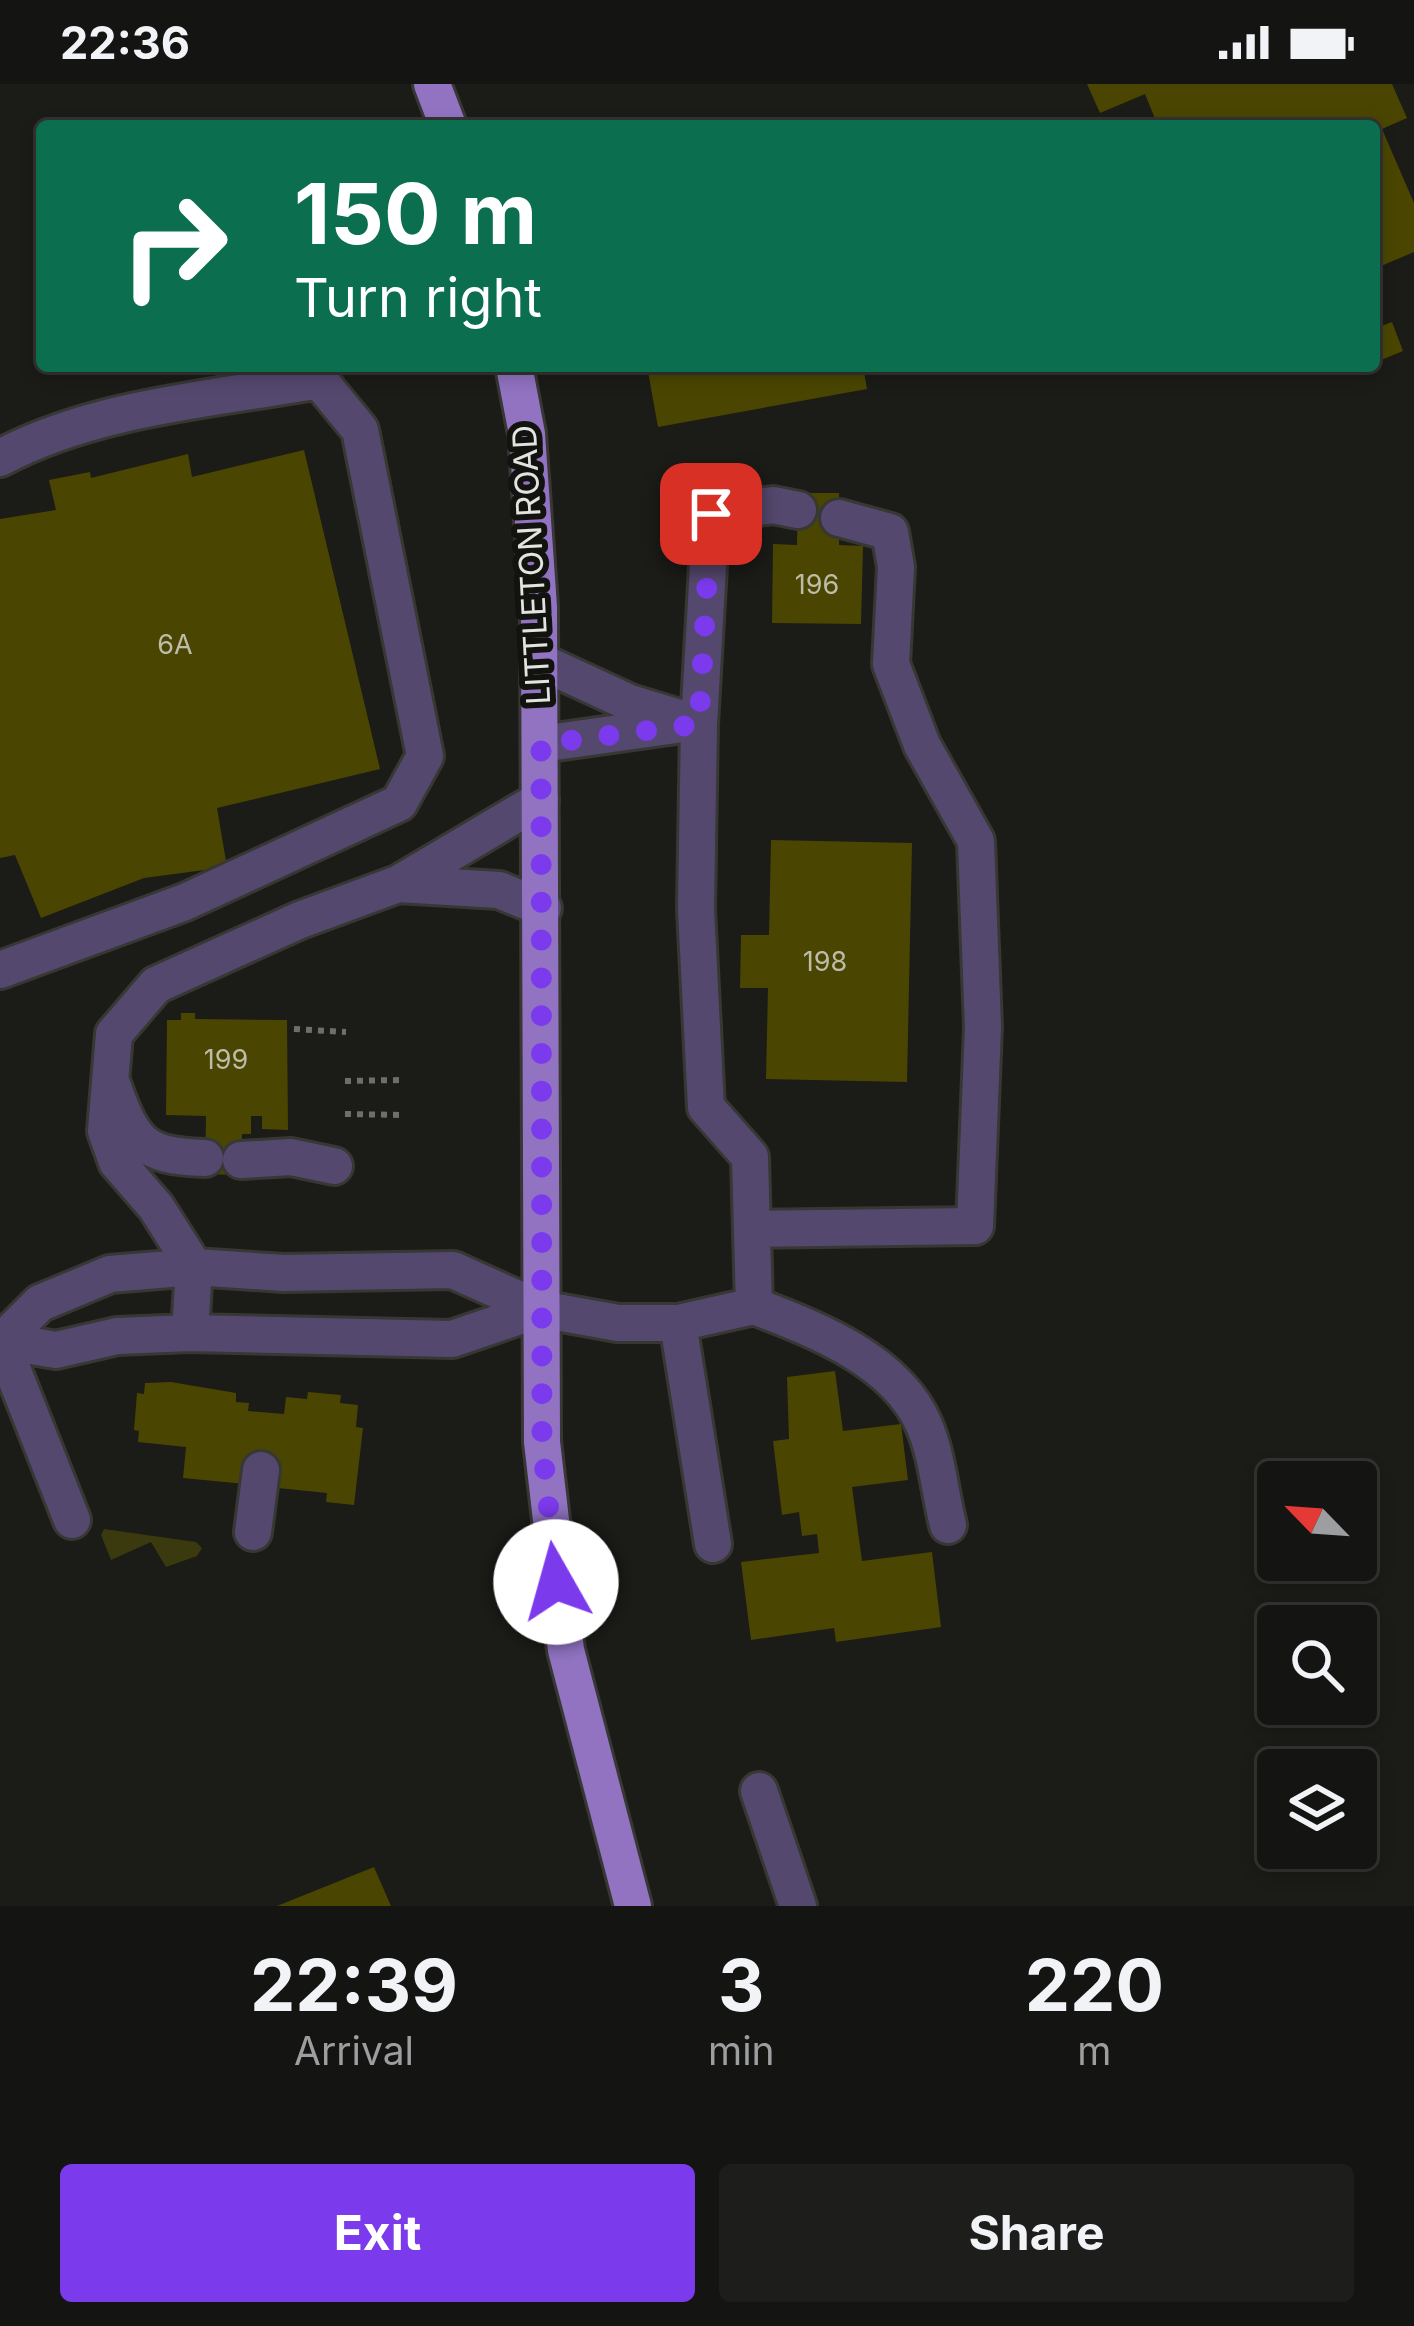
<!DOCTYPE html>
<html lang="en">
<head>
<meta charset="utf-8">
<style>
	body { margin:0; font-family:Inter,sans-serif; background:#1d1d1b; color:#f1f3f6; height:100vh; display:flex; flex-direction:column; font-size:45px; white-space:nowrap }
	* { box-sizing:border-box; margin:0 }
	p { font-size:39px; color:#9d9e9f }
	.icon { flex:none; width:66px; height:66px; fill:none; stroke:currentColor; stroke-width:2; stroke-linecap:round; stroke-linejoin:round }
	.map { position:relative; height:1822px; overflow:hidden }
	.side { display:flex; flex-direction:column; background:#141412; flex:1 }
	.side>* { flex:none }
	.banner { position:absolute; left:36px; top:36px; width:1344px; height:252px; border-radius:12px; box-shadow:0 6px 18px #0003,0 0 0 3px #333332; background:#0b6e4f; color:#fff; overflow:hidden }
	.needle { width:78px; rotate:295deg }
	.buttons { position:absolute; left:1257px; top:1377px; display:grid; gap:24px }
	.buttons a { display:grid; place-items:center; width:120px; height:120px; border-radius:12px; background:#141412; box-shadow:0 6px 18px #0003,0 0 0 3px #333332; font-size:60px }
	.pin { position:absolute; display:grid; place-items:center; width:102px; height:102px; color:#fff; margin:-51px; border-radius:24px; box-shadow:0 6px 18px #0006 }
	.me { position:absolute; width:132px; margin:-66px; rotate:353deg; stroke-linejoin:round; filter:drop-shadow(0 0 9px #0008) }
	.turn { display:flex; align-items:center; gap:42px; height:252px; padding:0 60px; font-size:54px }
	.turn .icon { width:156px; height:156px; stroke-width:2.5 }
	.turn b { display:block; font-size:84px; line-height:102px }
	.eta { display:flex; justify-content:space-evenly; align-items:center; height:204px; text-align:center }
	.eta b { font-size:72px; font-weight:700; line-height:84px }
	.button { display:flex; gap:24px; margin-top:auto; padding:24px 60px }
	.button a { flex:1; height:138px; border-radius:12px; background:#7c3aed; color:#fff; font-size:48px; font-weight:700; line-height:138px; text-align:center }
	.button a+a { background:#1d1d1b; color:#f1f3f6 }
	.status { display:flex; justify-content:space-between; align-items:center; height:84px; padding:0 60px; background:#141412; direction:ltr }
	.status svg { height:33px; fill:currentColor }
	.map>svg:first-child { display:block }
	.green { fill:#3b390e }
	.building { fill:#4a4601 }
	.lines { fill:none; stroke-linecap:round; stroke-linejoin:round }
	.minor-casing { stroke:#373734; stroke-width:42 }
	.major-casing { stroke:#373734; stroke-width:42 }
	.path { stroke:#6e6e6c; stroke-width:6; stroke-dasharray:6 6; stroke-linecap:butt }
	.minor { stroke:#55486e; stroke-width:36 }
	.major { stroke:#9173c2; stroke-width:36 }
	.route { stroke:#7c3aed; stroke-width:21; stroke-dasharray:0 37.8 }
	.labels { text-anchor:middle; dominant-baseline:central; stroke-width:12; stroke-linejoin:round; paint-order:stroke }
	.number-label { font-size:27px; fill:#bdbca9 }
	.street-label { font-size:33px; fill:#e3e3e1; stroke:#12120f }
</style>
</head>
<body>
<div class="status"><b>22:36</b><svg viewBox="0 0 49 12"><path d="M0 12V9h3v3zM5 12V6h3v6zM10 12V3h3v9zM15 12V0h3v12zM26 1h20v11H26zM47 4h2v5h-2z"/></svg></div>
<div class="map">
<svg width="1414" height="1822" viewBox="0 0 1414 1822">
	<rect width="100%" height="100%" fill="#1b1b18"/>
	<!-- green -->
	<path class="green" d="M104 1445 196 1458 202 1464 197 1472 166 1483 151 1458 111 1476 101 1451Z"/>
	<!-- building -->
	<path class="building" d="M1087 0H1392L1407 34 1382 45 1414 119V168L1374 185V42H1158L1145 10 1100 29Z
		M1392 238 1403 267 1374 279V245Z
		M647 282H863L867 305 658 343Z
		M304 366 380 685 217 724 227 783 144 794 41 834 15 771 0 774V435L56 426 49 396 90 388 91 394 188 370 192 393Z
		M798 409H839V461L863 462 861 540 772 539 773 460 797 461Z
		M771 756 912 759 907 998 766 995 768 904H740L741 851H769Z
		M181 929H195V935L287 936 288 1046 262 1045V1032H251V1050H242L241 1091 205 1090 206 1032 166 1031 167 936H181Z
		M835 1287 843 1347 901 1340 908 1396 852 1403 862 1477 932 1468 941 1543 836 1558 834 1544 751 1556 741 1478 819 1469 817 1450 802 1452 799 1428 782 1431 773 1357 789 1355 787 1293Z
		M171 1298 236 1309V1318L249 1319 248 1327 284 1330 286 1313 307 1315 308 1308 341 1311 340 1319 358 1321 356 1343 363 1344 354 1421 326 1418 327 1409 278 1404 280 1388 246 1385 245 1400 183 1394 186 1363 138 1358 139 1347 134 1346 137 1309 144 1310 145 1299Z
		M374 1783 391 1822H277Z"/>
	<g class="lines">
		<!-- minor casing -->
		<g class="minor-casing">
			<path id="minor" d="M0 374C95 323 214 315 319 296L360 346 425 672 399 719 185 818 0 886
				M539 577 630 619 699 640
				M541 660 683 640
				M398 800 499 806 543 824
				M112 1000C133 1059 142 1072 205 1074
				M241 1076 291 1073 334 1082
				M752 1145 975 1142 983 943 976 757 922 661 891 580 896 483 890 448 839 434
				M754 1222C814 1244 897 1277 924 1341 937 1371 940 1409 948 1441
				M678 1239 754 1222 750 1073 706 1023 696 825 699 640 711 430 773 421 798 426
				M190 1249 194 1183 156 1123 117 1078 106 1047 114 950 156 901 300 836 398 800 540 716
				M0 1254 72 1436
				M2 1257 40 1219 110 1190 194 1183 284 1189 453 1186 540 1225 618 1239H678L713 1460
				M2 1257 56 1266 117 1252 190 1249 452 1255 540 1225
				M253 1448 261 1386
				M759 1707 798 1822"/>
		</g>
		<!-- major casing -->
		<g class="major-casing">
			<path id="major" d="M432 0 448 42
				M514 282 527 350 539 523 542 1358 566 1566 633 1822"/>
		</g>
		<!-- path -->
		<path class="path" d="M294 945 346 948
			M345 997 402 996
			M345 1030 403 1031"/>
		<!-- minor -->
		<use href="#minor" class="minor"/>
		<!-- major -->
		<use href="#major" class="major"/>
	</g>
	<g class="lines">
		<!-- route -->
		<path class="route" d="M556 1498 542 1358 541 660 699 640 711 430"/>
	</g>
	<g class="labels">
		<!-- number labels -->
		<g class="number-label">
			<text x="817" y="500">196</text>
			<text x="175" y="560">6A</text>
			<text x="825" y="877">198</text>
			<text x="226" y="975">199</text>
		</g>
		<!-- street labels -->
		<g class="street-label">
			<text transform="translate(531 481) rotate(-93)">LITTLETON ROAD</text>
		</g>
	</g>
</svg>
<div class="buttons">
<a><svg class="needle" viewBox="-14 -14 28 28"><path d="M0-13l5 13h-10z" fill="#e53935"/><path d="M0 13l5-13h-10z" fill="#9d9e9f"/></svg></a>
<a><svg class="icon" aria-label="search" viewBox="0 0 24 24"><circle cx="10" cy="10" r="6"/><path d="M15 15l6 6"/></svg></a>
<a><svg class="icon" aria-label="layers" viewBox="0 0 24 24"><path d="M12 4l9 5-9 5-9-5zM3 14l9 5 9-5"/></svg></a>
</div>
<div class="pin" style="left:711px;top:430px;background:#d93025"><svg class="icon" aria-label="arrive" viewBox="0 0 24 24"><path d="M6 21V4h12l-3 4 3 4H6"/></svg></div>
<svg class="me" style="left:556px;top:1498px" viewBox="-20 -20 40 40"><circle r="19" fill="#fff"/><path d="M0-13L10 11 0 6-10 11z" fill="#7c3aed"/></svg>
<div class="banner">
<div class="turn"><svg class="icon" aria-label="right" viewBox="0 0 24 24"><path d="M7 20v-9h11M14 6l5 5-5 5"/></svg><div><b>150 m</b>Turn right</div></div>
</div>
</div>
<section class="side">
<div class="eta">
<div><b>22:39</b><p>Arrival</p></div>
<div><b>3</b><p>min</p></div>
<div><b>220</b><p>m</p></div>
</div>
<div class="button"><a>Exit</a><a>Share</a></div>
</section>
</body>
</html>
